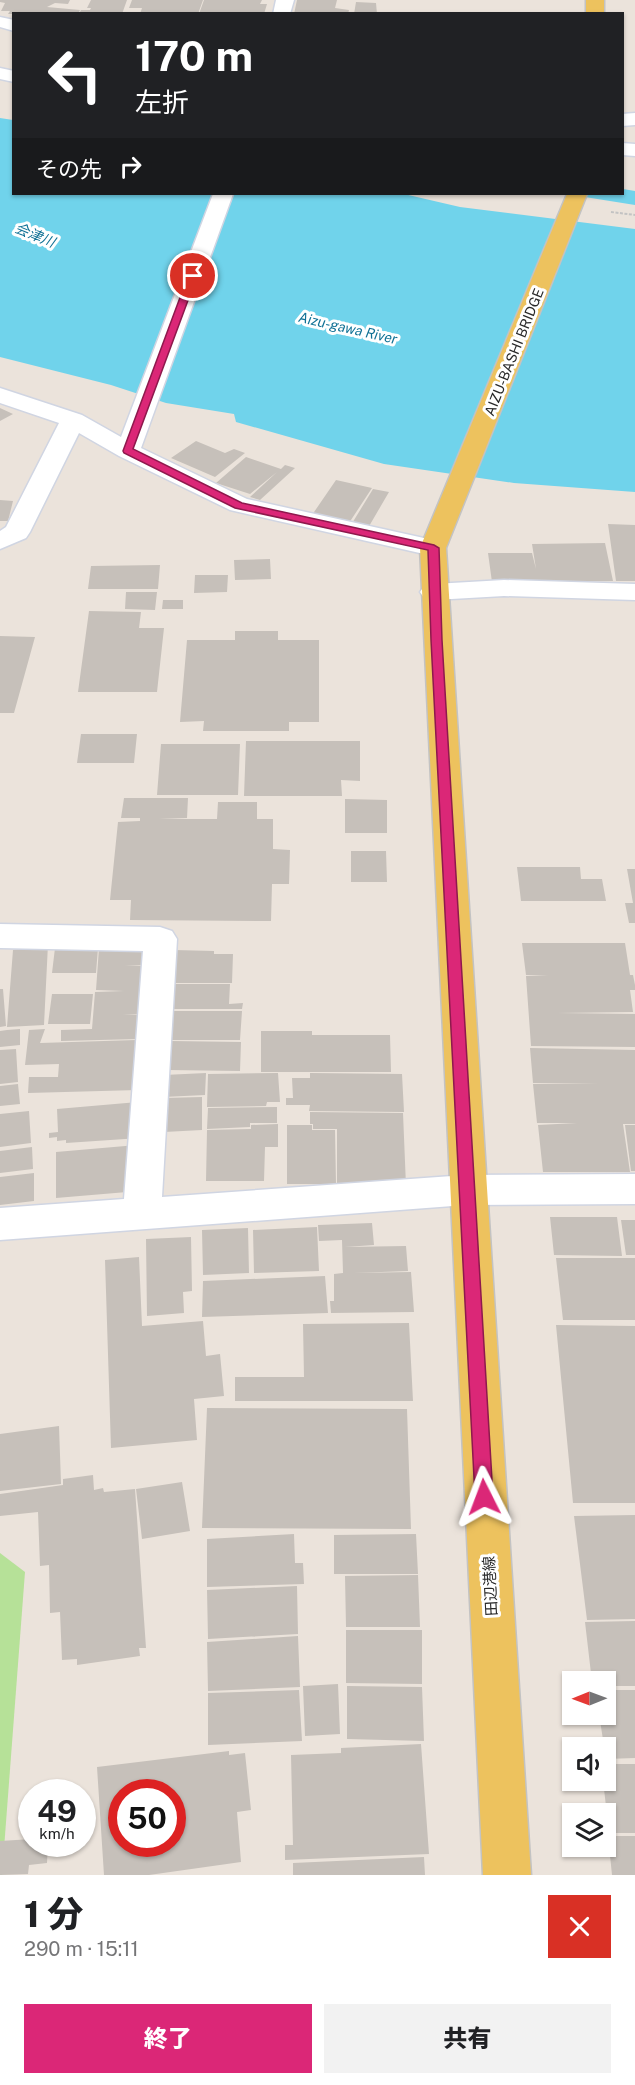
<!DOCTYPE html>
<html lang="ja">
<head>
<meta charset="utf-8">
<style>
	body { margin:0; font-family:"Public Sans","Noto Sans JP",sans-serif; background:#f2f2f2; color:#202124; height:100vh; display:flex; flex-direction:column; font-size:22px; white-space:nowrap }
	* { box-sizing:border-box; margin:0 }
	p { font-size:20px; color:#757577 }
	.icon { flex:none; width:33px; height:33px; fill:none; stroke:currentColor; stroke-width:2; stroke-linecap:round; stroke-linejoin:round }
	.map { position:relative; height:1875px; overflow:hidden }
	.drawer { display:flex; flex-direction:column; background:#fff; flex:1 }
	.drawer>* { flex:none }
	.guide { position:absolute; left:12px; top:12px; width:612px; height:183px; border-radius:0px; box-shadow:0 2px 4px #0004; background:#202124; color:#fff; overflow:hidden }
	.needle { width:39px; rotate:269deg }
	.tools { position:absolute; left:562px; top:1671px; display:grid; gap:12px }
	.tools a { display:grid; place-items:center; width:54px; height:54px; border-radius:0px; background:#fff; box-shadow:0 2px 4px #0004; font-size:30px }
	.speed { position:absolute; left:18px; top:1779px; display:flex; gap:12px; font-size:30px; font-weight:700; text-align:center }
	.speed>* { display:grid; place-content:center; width:78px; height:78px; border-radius:50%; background:#fff; box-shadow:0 2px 4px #0004; line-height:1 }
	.speed small { font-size:15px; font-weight:400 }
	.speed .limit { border:9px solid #d22; background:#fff; color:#111 }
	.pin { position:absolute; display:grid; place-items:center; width:51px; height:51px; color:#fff; margin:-26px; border:3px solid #fff; border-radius:50%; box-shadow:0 2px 6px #0007 }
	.me { position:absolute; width:66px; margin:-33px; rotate:357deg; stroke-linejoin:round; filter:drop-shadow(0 0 4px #0008) }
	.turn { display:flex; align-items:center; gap:21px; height:126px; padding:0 24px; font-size:27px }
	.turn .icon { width:78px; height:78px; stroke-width:2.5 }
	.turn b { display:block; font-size:42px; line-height:51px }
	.then { display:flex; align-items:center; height:57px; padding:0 24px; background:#0003; gap:12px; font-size:22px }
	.round { display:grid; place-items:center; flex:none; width:63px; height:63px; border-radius:0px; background:#f2f2f2 }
	.summary { display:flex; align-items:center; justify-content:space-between; height:102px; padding:0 24px }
	h1 { font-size:36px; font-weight:800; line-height:45px }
	.primary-button { display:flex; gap:12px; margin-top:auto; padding:12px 24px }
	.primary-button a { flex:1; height:69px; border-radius:0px; background:#db2777; color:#fff; font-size:24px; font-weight:800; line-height:69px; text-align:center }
	.primary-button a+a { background:#f2f2f2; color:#202124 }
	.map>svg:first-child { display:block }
	.green { fill:#b6e198 }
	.water { fill:#70d3eb }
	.building { fill:#c6c0ba; fill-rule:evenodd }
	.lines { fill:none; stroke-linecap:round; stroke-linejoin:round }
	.minor-casing { stroke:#d0d5e2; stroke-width:3 }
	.major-casing { stroke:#c3c3c3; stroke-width:3 }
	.path { stroke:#c3c3c3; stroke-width:2; stroke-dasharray:3 1.5; stroke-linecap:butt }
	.minor { fill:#fff; fill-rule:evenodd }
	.major { fill:#edc25e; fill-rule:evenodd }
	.route { fill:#db2777; stroke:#8e194d; stroke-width:1.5 }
	.labels { text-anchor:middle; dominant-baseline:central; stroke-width:6; stroke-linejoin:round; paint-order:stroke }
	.far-water-label { font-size:14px; font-style:italic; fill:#107195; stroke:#fff }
	.far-street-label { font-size:14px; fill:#292929; stroke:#fff }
	.street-label { font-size:15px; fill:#292929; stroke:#fff }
</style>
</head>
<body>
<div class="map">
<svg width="635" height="1875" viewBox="0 0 635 1875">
	<rect width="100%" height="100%" fill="#ebe3db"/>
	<!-- green -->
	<path class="green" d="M0 1553 25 1572 2 1875H0Z"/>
	<!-- water -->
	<path class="water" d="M0 118 13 120 14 194H404L460 207 635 229V492L514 483 384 464 236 422 234 414 166 403 111 385 0 357Z
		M623 189 635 191V205L566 194H622Z"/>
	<!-- building -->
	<path class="building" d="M0 0H70L68 4 55 3 47 7 80 10 78 14H8L10 11H1L5 3 0 2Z
		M91 0H127L122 14H79L81 10H90L91 8H87Z
		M132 0H203L198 14H140L142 8H129Z
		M204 0H262L260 4H267L264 14H199Z
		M297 0H337L335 8 349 10 348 14H294Z
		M356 2 376 3 377 14H354Z
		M0 408 13 414 0 421Z
		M196 441 225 453 234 449 245 453 215 477 171 458Z
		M246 457 281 469 285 465 295 468 260 500 250 497 277 472 250 494 216 483Z
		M336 480 372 488 349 523 312 515Z
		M373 489 389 492 368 528 351 525Z
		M0 500 13 501 8 521H0Z
		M608 524 635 525V581H616Z
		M605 543 613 581 492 582 488 553H532L536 569 532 544Z
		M270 559 271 579 235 580 234 560Z
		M160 565 158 589H88L91 566Z
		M195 575H228L227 592 194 593Z
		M126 592H157L155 610 125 609Z
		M163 600H183V609H162Z
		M89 611 141 612 139 628H164L157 692H78Z
		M235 631H278V640H319V722H289V731H203L204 721 180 722 187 640H235Z
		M0 636 35 637 14 713H0Z
		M81 734H137L134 763H77Z
		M246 741H360V781L341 780 342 796H244Z
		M161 744H240L238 795H157Z
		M124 798H188L187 818 159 819H217L218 802H257V819H273V849L290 850 289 884H272L271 921 130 920 131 900H110L118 822 140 821V818H121Z
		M345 799 387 800V833H345Z
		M351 851H386L387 882H351Z
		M517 867H580L581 879H602L606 901H521Z
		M627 869H635V923H629L625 903H633Z
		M522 943H625L630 975H633L635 985V990H630L633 1012 558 1013 635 1014V1047L531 1046 526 976 548 975H526Z
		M48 944 44 1025 7 1027 13 950 40 948Z
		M148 947 147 965 125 966H147L145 1014 123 1015H139L138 1039 61 1041V1030L92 1029 95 992 124 991 96 990 99 948Z
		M55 948H98L96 973H52Z
		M174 950 214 951V954H233L232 983H172Z
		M174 984H230L229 1004 243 1003 242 1009H171Z
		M0 989H3L6 1026 0 1027Z
		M52 994H93L90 1024H48Z
		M172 1011H242L240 1040H170Z
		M20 1029V1045L0 1047V1031L7 1030V1032V1030Z
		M45 1029 40 1043 136 1040 138 1090 28 1093 29 1077H58L59 1064 25 1065 29 1030Z
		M261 1031H312V1035H390L391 1072H261Z
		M171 1041 241 1042 240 1071 168 1070Z
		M530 1048 635 1050V1124H623L630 1172H543L538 1125 577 1123H537L533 1084H598L533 1083Z
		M16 1049 18 1082 0 1084V1050Z
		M206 1073 205 1095 163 1097 164 1075Z
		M278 1073 280 1102H267L266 1106 207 1107 208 1074Z
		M310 1073 402 1074 404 1112 309 1111 310 1105H286V1098H293L292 1078H310Z
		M18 1084 20 1104 0 1106V1086Z
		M202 1097V1130L164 1132V1098Z
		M138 1102 140 1138 66 1143V1140L57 1141V1137L49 1138V1133L58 1132 57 1109Z
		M277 1107V1123H250V1127L207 1129 208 1108Z
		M29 1111 31 1143 0 1147V1114Z
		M310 1112 403 1113 406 1186 337 1185V1129H313V1124H310Z
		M278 1124V1147H265L264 1181H206L207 1130 251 1129V1125Z
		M287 1125H312V1130H335L336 1184H287Z
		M625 1125H635V1171H631Z
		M137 1145 139 1191 56 1198V1152Z
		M32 1147 33 1169 0 1173V1151Z
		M34 1173V1201L0 1205V1177Z
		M550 1217H617L622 1256 554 1255Z
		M621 1220H635V1255H626Z
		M372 1223 374 1245 345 1247 406 1246 408 1271 354 1273 411 1272 414 1312 331 1313 330 1301H334V1274L343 1273 342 1240 319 1241 318 1225Z
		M317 1227 319 1271 254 1273 253 1230Z
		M248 1228 249 1273 203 1275 202 1230Z
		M191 1237 192 1291 183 1292 184 1313 147 1316 146 1239Z
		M139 1257 142 1326 203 1321 206 1356 220 1354 224 1396 194 1399 197 1440 111 1448 105 1260Z
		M556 1258H635V1320H563Z
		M325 1276 328 1313 202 1317 203 1281Z
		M409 1323 413 1401H235V1377H304L303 1324Z
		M556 1325 635 1326V1503H573Z
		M207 1408 407 1409 411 1529 202 1528Z
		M59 1426 61 1484 0 1491V1434Z
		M93 1475 94 1490 103 1488 104 1492 135 1489 146 1648H139L140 1656 77 1665V1659L62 1660 60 1612 50 1613 49 1565 40 1566 38 1512 0 1516V1494L63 1485V1479Z
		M182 1482 190 1531 142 1539 136 1489Z
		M635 1515V1619L587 1620 574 1516Z
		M294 1534 295 1563H303L304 1584 207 1587V1539Z
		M416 1534 418 1574H334V1535Z
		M418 1575 420 1627H346L345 1576Z
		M297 1586 298 1634 208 1639 207 1590Z
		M635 1621V1686H606V1682H592L585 1622Z
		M346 1630H422V1684L346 1683Z
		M298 1636 300 1687 208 1691 207 1642Z
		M338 1684 340 1734 305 1736 303 1686Z
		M347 1686 422 1687 424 1741 347 1739Z
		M299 1690 302 1741 208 1745V1693Z
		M606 1690H635V1758L606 1759 599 1714H606Z
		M421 1744 429 1854 285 1860V1845H293L291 1755 341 1753V1748Z
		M229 1751V1755L245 1753 251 1810 237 1812 241 1862 149 1875H104L97 1767ZM122 1792H172V1844H122Z
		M606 1764H635V1833H609L603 1780H606Z
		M608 1836H635V1875H612Z
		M32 1839V1844H48L47 1863 29 1865 28 1874 0 1875V1841Z
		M424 1857 425 1875H293V1863Z"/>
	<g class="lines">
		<!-- minor casing -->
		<g class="minor-casing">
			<path id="minor" d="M276 0H294L290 14H273Z
				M0 17 14 20V31L0 27Z
				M0 68 14 71V82L0 79Z
				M635 113V125L622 126V114Z
				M622 143 635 144V156L622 155Z
				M213 194H233L141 448 247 499 442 542 446 548 442 554 433 556 230 510 119 456 79 433 30 532 26 538 0 549V531L6 527 59 423 0 403V388L82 415 121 437Z
				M504 580 635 584V600L504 596 434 600 424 598 420 592 424 586 434 584Z
				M0 924 160 927 172 931 177 939 162 1197 466 1175 635 1174V1204L466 1205 0 1240V1208L124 1199 143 951 0 948Z"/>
		</g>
		<!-- major casing -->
		<g class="major-casing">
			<path id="major" d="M586 0H604V14H586Z
				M567 194H587L446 548 531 1875H483L420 548Z"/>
		</g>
		<!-- path -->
		<path class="path" d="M611 212 635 215"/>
		<!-- minor -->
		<use href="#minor" class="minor"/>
		<!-- major -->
		<use href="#major" class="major"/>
	</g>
	<!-- route -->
	<path class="route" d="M193 273 197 276 133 449 242 503 434 545 439 548 442 640 493 1497 490 1503 484 1505 478 1503 475 1497 431 640 428 550 235 508 124 453 123 451 188 276Z"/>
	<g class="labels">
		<!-- far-water labels -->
		<g class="far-water-label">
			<text transform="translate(35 235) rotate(22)">会津川</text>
			<text transform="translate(348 328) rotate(13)">Aizu-gawa River</text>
		</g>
		<!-- far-street labels -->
		<g class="far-street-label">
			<text transform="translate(514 352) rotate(-68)">AIZU-BASHI BRIDGE</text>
		</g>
		<!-- street labels -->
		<g class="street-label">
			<text transform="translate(490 1586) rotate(-93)">田辺港線</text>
		</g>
	</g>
</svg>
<div class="tools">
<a><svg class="needle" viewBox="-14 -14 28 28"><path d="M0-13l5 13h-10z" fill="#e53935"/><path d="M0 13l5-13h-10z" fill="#757577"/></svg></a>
<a><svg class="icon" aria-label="sound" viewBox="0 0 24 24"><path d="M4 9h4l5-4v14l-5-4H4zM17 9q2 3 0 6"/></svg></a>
<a><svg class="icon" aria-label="layers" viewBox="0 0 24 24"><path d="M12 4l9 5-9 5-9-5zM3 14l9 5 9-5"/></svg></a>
</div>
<div class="speed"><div>49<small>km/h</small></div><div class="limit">50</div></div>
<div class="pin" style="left:193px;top:276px;background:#d93025"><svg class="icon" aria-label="arrive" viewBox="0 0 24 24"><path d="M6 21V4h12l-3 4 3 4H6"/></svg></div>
<svg class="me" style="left:484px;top:1497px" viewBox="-20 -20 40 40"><path d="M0-17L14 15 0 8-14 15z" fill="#db2777" stroke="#fff" stroke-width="4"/></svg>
<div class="guide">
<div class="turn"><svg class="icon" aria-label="left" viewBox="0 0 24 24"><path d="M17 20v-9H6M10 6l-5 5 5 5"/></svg><div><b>170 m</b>左折</div></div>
<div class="then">その先<svg class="icon" aria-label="right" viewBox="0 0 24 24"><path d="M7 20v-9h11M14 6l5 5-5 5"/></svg></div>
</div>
</div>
<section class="drawer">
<div class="summary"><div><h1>1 分</h1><p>290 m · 15:11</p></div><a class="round" style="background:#d93025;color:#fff"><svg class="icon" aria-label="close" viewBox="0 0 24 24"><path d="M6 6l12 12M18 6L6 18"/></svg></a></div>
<div class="primary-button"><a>終了</a><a>共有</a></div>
</section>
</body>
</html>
